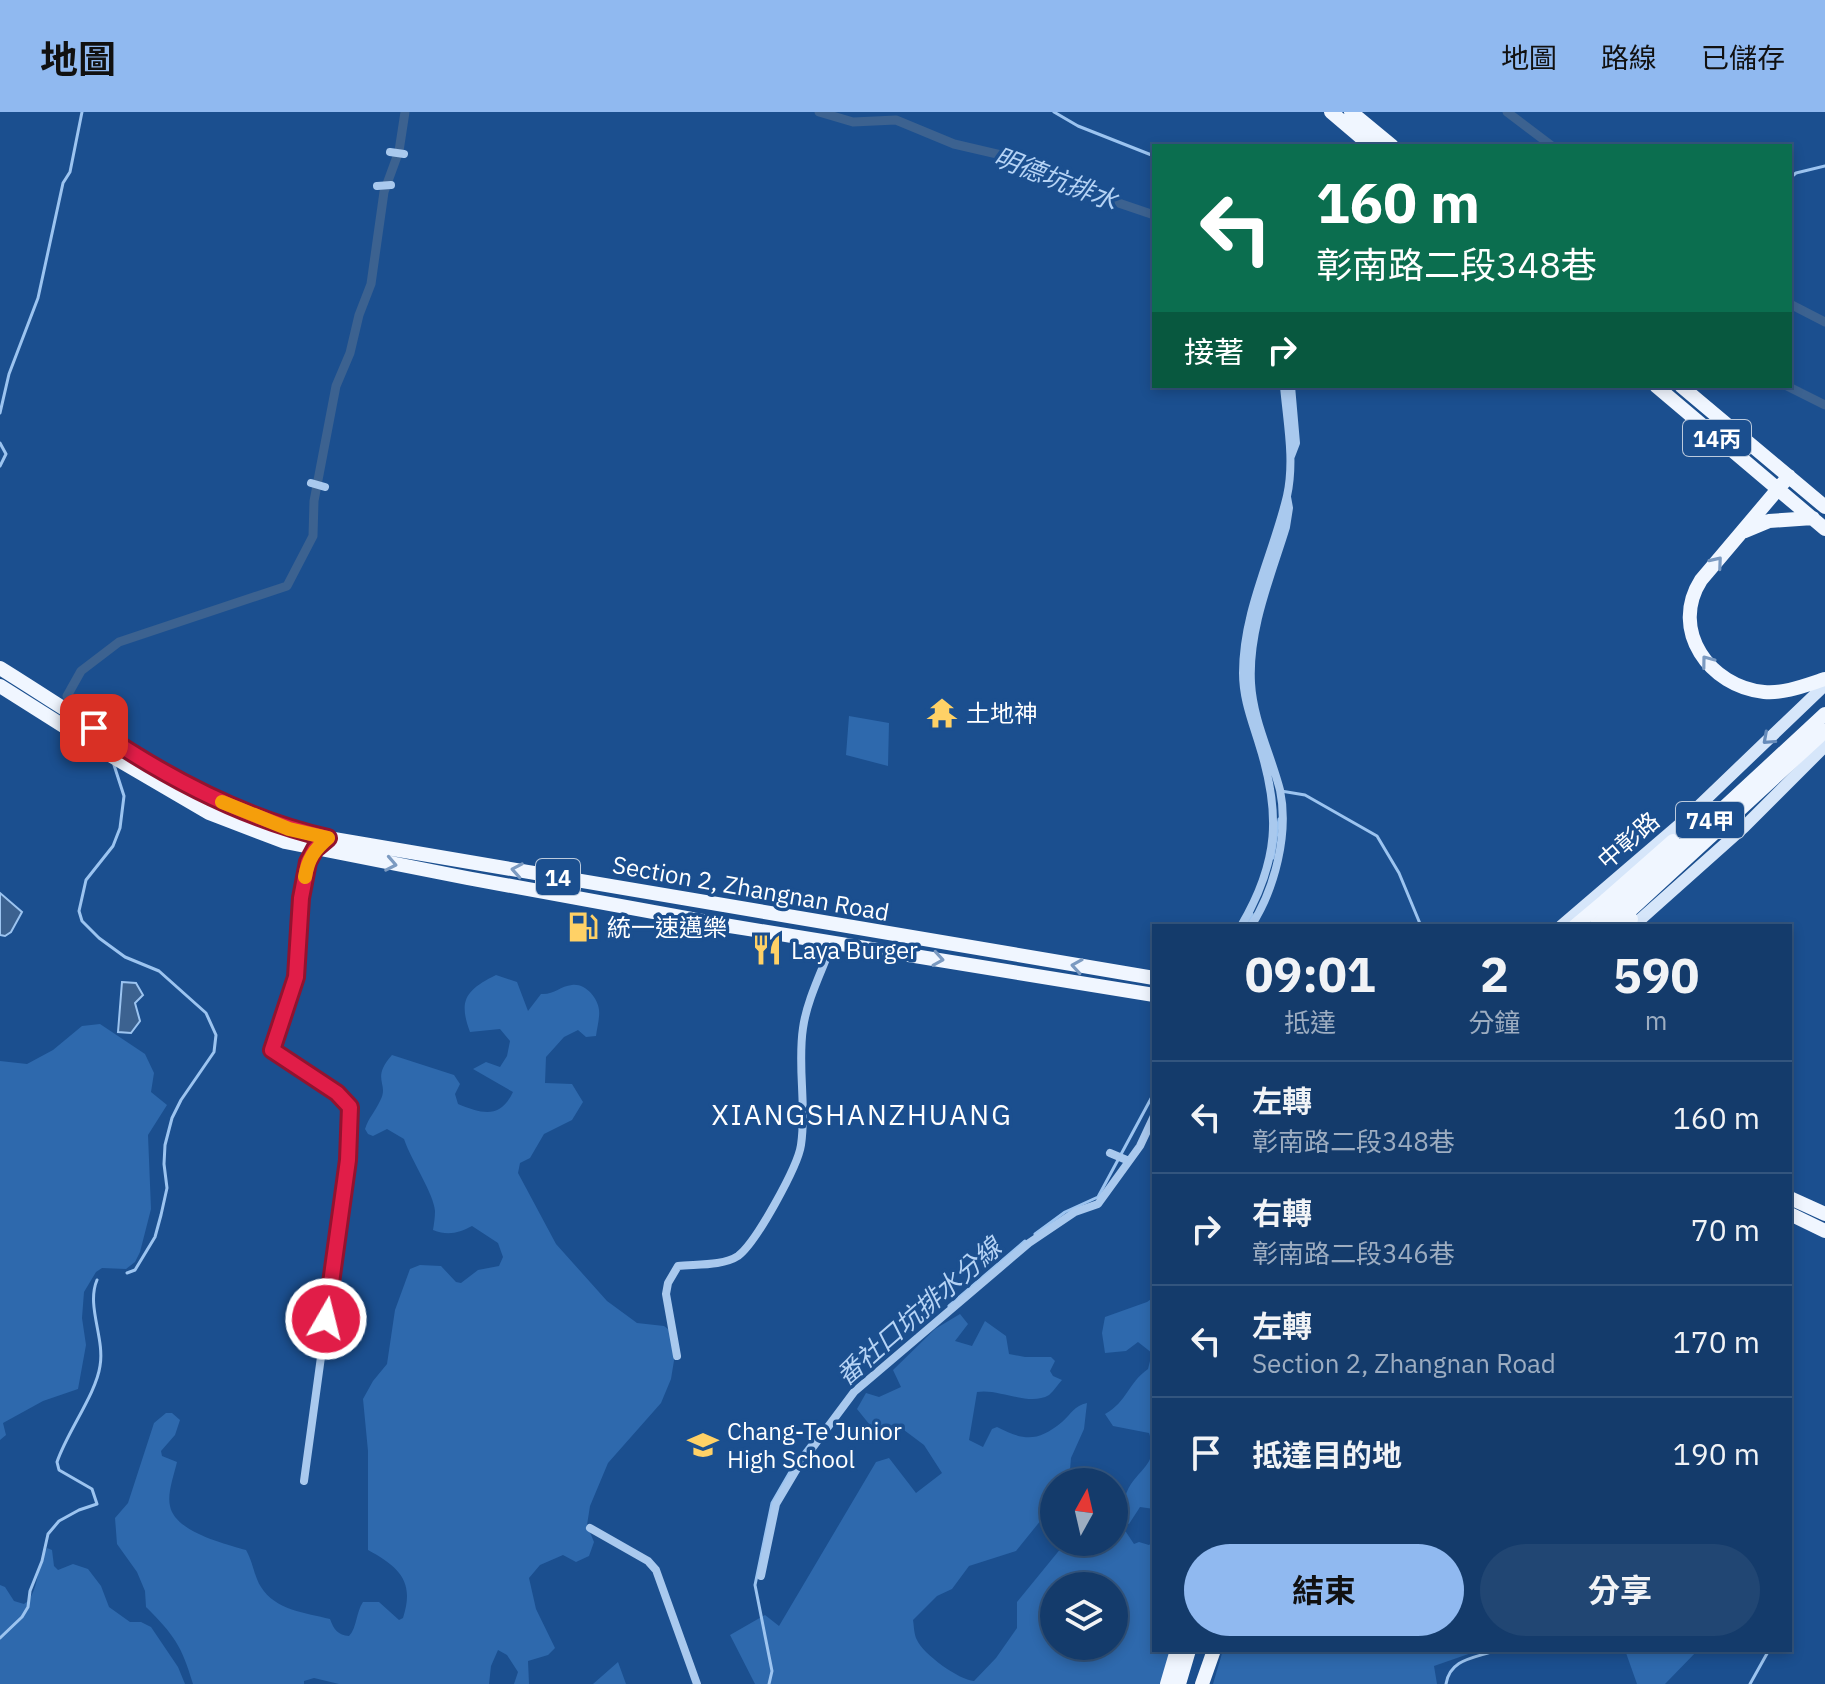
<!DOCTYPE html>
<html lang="zh-TW">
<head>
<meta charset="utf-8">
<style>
	body { margin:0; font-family:"IBM Plex Sans","Noto Sans TC",sans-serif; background:#214673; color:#f1f3f6; height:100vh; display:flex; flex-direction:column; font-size:30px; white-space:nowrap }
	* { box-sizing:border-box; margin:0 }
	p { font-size:26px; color:#9dadc1 }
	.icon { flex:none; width:44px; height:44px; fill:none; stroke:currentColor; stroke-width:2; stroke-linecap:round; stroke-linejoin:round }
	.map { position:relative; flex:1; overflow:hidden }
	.panel { position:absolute; left:1152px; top:812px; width:640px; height:728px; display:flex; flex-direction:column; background:#143b6b; border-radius:0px; box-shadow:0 4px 12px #0003,0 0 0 2px #33557e }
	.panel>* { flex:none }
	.top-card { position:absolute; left:1152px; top:32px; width:640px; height:244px; border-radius:0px; box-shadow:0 4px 12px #0003,0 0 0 2px #33557e; background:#0b6e4f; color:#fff; overflow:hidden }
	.needle { width:52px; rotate:8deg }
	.fabs { position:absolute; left:1040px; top:1356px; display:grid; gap:16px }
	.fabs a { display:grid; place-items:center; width:88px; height:88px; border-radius:50%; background:#143b6b; box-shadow:0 4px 12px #0003,0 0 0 2px #33557e; font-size:40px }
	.pin { position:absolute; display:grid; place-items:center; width:68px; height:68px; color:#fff; margin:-34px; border-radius:16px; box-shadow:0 4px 12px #0006 }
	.me { position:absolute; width:88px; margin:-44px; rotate:8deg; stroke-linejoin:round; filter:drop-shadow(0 0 6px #0008) }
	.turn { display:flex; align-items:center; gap:28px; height:168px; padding:0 32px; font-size:36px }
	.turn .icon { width:104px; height:104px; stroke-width:2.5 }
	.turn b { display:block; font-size:56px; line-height:68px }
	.then { display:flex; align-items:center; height:76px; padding:0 32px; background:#0003; gap:16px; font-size:30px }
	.eta { display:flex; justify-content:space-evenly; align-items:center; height:136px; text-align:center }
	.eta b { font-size:48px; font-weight:700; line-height:56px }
	.primary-button { display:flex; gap:16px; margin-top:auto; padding:16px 32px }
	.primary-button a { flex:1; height:92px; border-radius:48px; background:#90b9f0; color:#111; font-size:32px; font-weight:700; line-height:92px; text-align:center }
	.primary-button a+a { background:#214673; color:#f1f3f6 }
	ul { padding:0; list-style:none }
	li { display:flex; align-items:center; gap:24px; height:112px; padding:0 32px; border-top:2px solid #33557e }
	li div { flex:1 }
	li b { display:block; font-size:30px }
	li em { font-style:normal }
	header { display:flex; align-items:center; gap:48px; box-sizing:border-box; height:112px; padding:0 40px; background:#90b9f0; color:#111 }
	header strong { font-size:38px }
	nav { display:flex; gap:44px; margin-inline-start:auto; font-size:28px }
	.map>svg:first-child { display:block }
	.green { fill:#2e69ad; fill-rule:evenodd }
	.water { fill:#3c6290; stroke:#9cc4f0; stroke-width:2 }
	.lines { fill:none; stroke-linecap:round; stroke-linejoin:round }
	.stream { stroke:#9cc4f0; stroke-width:3 }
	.canal { stroke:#3c6290; stroke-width:9 }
	.street { stroke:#a9c9ee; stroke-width:8 }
	.secondary { stroke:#d6e6fa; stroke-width:12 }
	.primary { stroke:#f0f6ff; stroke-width:14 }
	.primary-bridge { stroke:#f0f6ff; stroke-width:14 }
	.oneway { stroke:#7b9ac1 }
	.oneway2 { stroke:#668bba }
	.route-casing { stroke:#92132f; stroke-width:20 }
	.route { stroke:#e11d48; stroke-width:14 }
	.slow { stroke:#f59e0b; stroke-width:14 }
	.labels { text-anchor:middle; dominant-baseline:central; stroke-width:7; stroke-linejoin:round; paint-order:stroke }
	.shield { fill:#1b4f8f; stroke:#bbcadd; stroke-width:2 }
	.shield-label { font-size:22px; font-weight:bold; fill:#fff }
	.poi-label { font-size:24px; fill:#fff; stroke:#1b4f8f; text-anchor:start }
	.street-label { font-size:24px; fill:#fff; stroke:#1b4f8f }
	.water-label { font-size:26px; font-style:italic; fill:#b5d3f5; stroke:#1b4f8f }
	.quarter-label { font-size:28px; letter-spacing:2px; fill:#fff; stroke:#1b4f8f }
</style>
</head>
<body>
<header>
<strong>地圖</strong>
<nav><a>地圖</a><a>路線</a><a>已儲存</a></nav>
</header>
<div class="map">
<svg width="1825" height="1572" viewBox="0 0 1825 1572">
	<rect width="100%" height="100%" fill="#1b4f8f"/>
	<!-- green -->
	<path class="green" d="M849 604 889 611 888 654 846 643Z
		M496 863 517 870 528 899 541 882C554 883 560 874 572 873 585 871 598 886 599 898 600 905 597 916 596 924L586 925 578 918 564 925 546 945 545 971 572 972 583 990 572 1008 544 1022 530 1046 520 1051 518 1061 556 1132 607 1189 637 1211 664 1214 672 1220 677 1230 671 1267 661 1291 608 1351 590 1394 587 1413 594 1430 589 1444 576 1450 563 1443 540 1453 529 1466 536 1497 555 1536 548 1543 528 1549 529 1572H514L518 1560 507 1543 498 1538 491 1554 489 1572H339L314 1566 304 1569V1572H193C182 1534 174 1523 146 1495L145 1479 137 1460 117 1432 115 1406 128 1391 154 1311 166 1301H172L180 1308 175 1323 161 1339 162 1344 177 1350C174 1363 167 1382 170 1394 175 1420 225 1432 246 1438 253 1450 254 1464 261 1475 275 1498 306 1501 330 1507 334 1518 338 1523 349 1524 357 1516 356 1500 363 1490H379L399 1508 403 1506C415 1469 399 1455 368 1438V1339L363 1287 373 1269 387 1252 395 1198 410 1157 420 1153 441 1154 456 1170 461 1171 478 1158 499 1154 503 1145 498 1131 472 1114C459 1121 448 1124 433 1118 434 1112 435 1105 435 1099 434 1082 411 1048 404 1027L387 1017 373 1024 368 1022 365 1017C369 1005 375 1000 380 989 390 971 370 968 392 943L454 963 460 972 455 982 458 992C483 1002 500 1007 513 980L473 957 486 950 500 955 507 944 510 929 500 917 470 920C458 888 466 878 496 863Z
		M100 912 145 942 154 961 151 980 167 993 148 1023 151 1097 140 1140 135 1150 126 1157 102 1156 96 1160 84 1180 82 1206 86 1233 78 1277 43 1289 3 1311 6 1323 0 1328V949L27 952 53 938 82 914Z
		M1154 1185V1397L1140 1395 1129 1412 1119 1410C1122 1398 1124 1382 1131 1372 1144 1354 1159 1348 1149 1321L1113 1314 1105 1302C1127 1290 1128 1271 1148 1257L1152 1241 1138 1230 1126 1239 1105 1241 1102 1221 1105 1205 1147 1190Z
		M960 1202 968 1212 955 1229 972 1234 985 1209 1006 1224 1009 1242 1025 1245H1051L1055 1249 1050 1259 1053 1264 1062 1268C1058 1272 1054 1279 1049 1283 1029 1295 999 1276 977 1280L969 1328 983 1335 992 1317 997 1315C1024 1329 1038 1330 1062 1310 1072 1301 1074 1294 1087 1291L1084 1317 1071 1346 1069 1370H1054V1392L1016 1439 969 1454 952 1477 937 1484 913 1508C914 1514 914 1523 917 1528 923 1542 959 1568 974 1569L996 1546 1017 1516V1490L1066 1430H1114V1413L1126 1420 1134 1432 1139 1430 1149 1433 1154 1429V1538H1179L1169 1572H755L730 1523 765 1503 779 1514 876 1350 889 1346 916 1381 942 1361 924 1333 900 1315 878 1323 857 1297 866 1281 879 1285 901 1275 893 1258 935 1217ZM1054 1474H1114V1534H1054Z
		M47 1436 52 1438 54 1454 58 1458 73 1452 88 1457 101 1474 109 1495 130 1510H141L151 1515 178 1555 185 1572H0V1473L5 1475 14 1489 24 1492C39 1482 36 1454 47 1436Z
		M1223 1538H1480L1434 1554 1437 1572H1213Z
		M1625 1538H1698L1665 1572H1637Z
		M618 1550 626 1572H593Z"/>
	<!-- water -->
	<path class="water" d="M0 781 22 800 11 820 5 824 0 823Z
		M122 870 136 871 143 883 135 891 140 909 131 921 118 920Z"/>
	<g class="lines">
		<!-- stream -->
		<path class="stream" d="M1054 0 1078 14 1154 44
			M1790 66 1796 61 1825 54
			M0 301 9 262 38 186 63 71 70 60 82 0
			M0 331 6 342 0 354
			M114 653 124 684 120 716 113 734 86 768 79 799 82 809 99 826 125 845 159 859 206 901 216 923 214 940 181 988 172 1006 165 1033 164 1052 167 1076 161 1103 155 1125 135 1158 127 1161
			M1281 679 1305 683 1377 724 1399 761 1421 814
			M1273 746 1279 707
			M1247 814 1252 802
			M1035 1122 1065 1100 1098 1085 1154 981
			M949 1194 1025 1129
			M0 1526 22 1505 28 1495 30 1479 42 1449 48 1422 59 1409 79 1398 97 1392 92 1377 59 1358 57 1350C67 1320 96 1282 100 1254 105 1226 86 1194 97 1168
			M769 1572 772 1559 755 1473 772 1391 794 1353 823 1315
			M1446 1572C1450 1546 1476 1546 1497 1538
			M1750 1572 1769 1538"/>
		<!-- canal -->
		<path class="canal" d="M819 0 853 10 896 8 954 32 1023 48 1095 83 1154 103
			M1507 0 1552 34
			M1790 192 1825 210
			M1787 274 1825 293
			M67 584 81 559 119 530 287 474 313 424 314 389 336 274 350 241 359 203 371 172 384 80 399 39 405 0"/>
		<!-- street -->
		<path class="street" d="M390 40 404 42
			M377 74 391 73
			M1291 344 1296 331 1291 274
			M311 371 325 375
			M1241 814C1279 750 1281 701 1259 632 1252 609 1243 587 1243 561 1243 499 1273 443 1287 384 1295 348 1287 310 1284 274
			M1251 814C1275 777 1289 721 1280 678 1271 643 1253 608 1251 571 1248 518 1271 464 1286 415L1289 396 1287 385
			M1110 1041 1129 1049
			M677 1244 666 1182 668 1171 678 1154C695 1152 723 1154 738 1144 756 1131 798 1054 801 1033 807 994 797 955 803 916 807 887 823 857 833 829
			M304 1369 348 1048 350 995 337 981 272 938C280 914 290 890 296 866 306 824 293 777 315 737
			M590 1416 648 1449 656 1458 697 1572
			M761 1464 776 1392 798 1355 854 1280 1029 1131 1075 1100 1098 1092 1140 1034 1154 1004"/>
		<!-- secondary -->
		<path class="secondary" d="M1561 814 1680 712 1825 573
			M1633 814 1744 715 1825 634"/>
		<!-- primary -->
		<path class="primary" d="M1331 0 1371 34
			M1351 0 1392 34
			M1656 274 1825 417
			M1681 274 1825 395
			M1789 364 1701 468C1669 518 1710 575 1764 580 1784 582 1806 573 1825 567
			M1745 419 1769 409 1813 406
			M0 556C105 621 206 698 328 726L1154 866
			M0 574 103 639 209 701 285 730 467 766 730 814 1154 883
			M1575 814 1606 788
			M1624 814 1631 807
			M1790 1086 1825 1102
			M1790 1102 1825 1119
			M1167 1572 1177 1538
			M1179 1572 1189 1538
			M1202 1572 1214 1538"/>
		<!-- primary-bridge -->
		<path class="primary-bridge" d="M1606 788 1673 729
			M1596 814 1825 602
			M1613 814 1825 619"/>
	</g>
	<!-- one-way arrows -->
	<defs><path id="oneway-chevron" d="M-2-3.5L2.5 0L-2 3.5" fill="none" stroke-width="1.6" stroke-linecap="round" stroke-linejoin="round" transform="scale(2)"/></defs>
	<g class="oneway">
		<use href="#oneway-chevron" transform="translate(1717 450) rotate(-50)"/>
		<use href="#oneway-chevron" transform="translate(1707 549) rotate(-127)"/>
		<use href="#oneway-chevron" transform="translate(391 752) rotate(11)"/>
		<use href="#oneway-chevron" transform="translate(517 758) rotate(-170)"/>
		<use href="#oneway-chevron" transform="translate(938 847) rotate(9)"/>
		<use href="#oneway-chevron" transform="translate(1077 854) rotate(-171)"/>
	</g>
	<use class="oneway2" href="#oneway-chevron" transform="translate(1768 627) rotate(138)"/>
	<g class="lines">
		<!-- route casing -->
		<g class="route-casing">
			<path id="route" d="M94 616C165 665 244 707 328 726L315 737 308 750 301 786 296 865 272 938 337 981 350 995 348 1048 326 1207"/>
		</g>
		<!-- route -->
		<use href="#route" class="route"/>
		<!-- slow -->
		<path class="slow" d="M222 690 289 717 328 726C314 738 308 747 305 765"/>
	</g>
	<!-- icons -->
	<defs>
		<g id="temple-bare" transform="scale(2.4)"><path d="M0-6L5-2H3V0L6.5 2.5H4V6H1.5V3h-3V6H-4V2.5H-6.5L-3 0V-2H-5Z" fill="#ffd166" stroke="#1b4f8f" stroke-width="2.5" paint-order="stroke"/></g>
		<g id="fuel-bare" transform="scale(2.4)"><path d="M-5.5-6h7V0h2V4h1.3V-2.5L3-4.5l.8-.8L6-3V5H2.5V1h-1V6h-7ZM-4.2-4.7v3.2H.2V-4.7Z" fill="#ffd166" stroke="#1b4f8f" stroke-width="2.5" paint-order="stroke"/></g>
		<g id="restaurant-bare" transform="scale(2.4)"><path d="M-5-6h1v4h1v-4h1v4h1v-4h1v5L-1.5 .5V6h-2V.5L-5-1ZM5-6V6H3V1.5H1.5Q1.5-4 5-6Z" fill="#ffd166" stroke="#1b4f8f" stroke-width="2.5" paint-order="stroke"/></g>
		<g id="school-bare" transform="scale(2.4)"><path d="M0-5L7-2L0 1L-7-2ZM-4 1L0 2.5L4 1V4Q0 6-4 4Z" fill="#ffd166" stroke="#1b4f8f" stroke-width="2.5" paint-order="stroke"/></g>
	</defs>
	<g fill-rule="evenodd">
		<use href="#temple-bare" x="942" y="601"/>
		<use href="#fuel-bare" x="583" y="815"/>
		<use href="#restaurant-bare" x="767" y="838"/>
		<use href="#school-bare" x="703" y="1333"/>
	</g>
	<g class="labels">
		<!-- shield labels -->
		<g class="shield">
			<rect x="1683" y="308" width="68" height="36" rx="6"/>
			<rect x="1676" y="690" width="68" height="36" rx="6"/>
			<rect x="536" y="747" width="44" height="36" rx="6"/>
		</g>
		<g class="shield-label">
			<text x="1717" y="326">14丙</text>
			<text x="1710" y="708">74甲</text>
			<text x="558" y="765">14</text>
		</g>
		<!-- poi labels -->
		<g class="poi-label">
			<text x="966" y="601">土地神</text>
			<text x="607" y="815">統一速邁樂</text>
			<text x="791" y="838">Laya Burger</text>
			<text x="727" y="1319">Chang-Te Junior<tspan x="727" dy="28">High School</tspan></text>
		</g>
		<!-- street labels -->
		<g class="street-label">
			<text transform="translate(1628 728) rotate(-41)">中彰路</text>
			<text transform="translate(751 776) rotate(10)">Section 2, Zhangnan Road</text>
		</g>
		<!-- water labels -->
		<g class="water-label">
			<text transform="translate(1056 66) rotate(21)">明德坑排水</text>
			<text transform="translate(918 1199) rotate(-41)">番社口坑排水分線</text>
		</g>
		<!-- quarter labels -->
		<g class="quarter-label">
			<text x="862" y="1002">XIANGSHANZHUANG</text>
		</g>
	</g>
</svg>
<div class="fabs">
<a><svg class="needle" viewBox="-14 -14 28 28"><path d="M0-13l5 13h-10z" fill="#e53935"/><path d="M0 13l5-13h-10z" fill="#9dadc1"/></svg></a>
<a><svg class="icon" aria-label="layers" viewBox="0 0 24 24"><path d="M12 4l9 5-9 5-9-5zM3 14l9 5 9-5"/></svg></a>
</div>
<div class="pin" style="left:94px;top:616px;background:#d93025"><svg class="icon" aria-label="arrive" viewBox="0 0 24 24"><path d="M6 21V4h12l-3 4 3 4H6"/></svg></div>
<svg class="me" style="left:326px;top:1207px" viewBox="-20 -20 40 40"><circle r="17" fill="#e11d48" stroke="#fff" stroke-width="3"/><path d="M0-11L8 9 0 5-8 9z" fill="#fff"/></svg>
<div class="top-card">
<div class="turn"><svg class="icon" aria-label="left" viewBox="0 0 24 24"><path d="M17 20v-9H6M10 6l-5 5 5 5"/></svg><div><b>160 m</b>彰南路二段348巷</div></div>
<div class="then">接著<svg class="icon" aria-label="right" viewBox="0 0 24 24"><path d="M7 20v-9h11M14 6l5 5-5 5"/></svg></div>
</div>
<section class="panel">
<div class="eta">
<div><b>09:01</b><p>抵達</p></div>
<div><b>2</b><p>分鐘</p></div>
<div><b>590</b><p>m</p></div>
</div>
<ul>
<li><svg class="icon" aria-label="left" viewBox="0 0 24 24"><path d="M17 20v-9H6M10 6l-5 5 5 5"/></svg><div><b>左轉</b><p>彰南路二段348巷</p></div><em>160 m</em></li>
<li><svg class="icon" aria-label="right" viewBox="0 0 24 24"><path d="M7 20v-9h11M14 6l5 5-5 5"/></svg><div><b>右轉</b><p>彰南路二段346巷</p></div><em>70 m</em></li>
<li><svg class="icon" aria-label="left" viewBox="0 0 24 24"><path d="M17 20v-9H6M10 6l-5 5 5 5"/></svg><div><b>左轉</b><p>Section 2, Zhangnan Road</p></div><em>170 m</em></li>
<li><svg class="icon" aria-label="arrive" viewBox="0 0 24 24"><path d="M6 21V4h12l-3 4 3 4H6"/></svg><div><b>抵達目的地</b></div><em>190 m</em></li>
</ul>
<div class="primary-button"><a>結束</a><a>分享</a></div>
</section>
</div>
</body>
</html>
